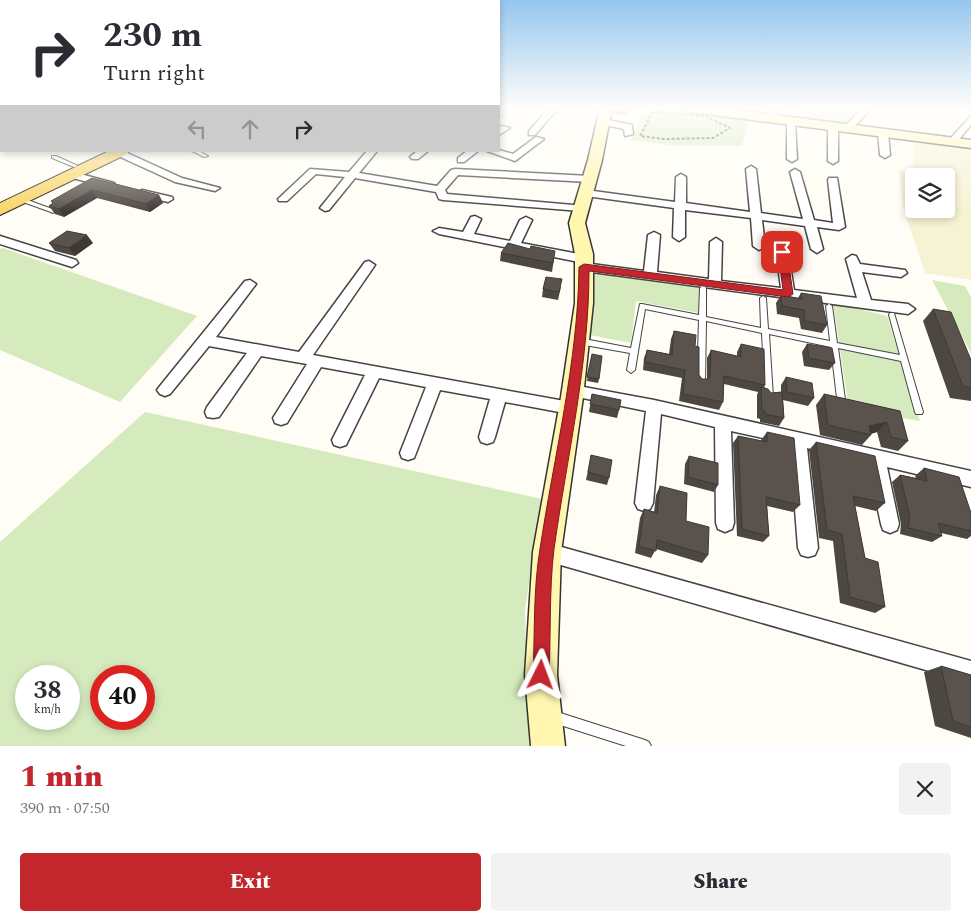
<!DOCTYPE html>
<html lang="en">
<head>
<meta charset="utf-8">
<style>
	body { margin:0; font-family:Spectral,serif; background:#f2f2f3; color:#2b2b33; height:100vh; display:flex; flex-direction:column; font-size:19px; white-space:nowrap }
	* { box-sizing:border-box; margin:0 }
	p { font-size:16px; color:#7c7c81 }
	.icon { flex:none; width:28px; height:28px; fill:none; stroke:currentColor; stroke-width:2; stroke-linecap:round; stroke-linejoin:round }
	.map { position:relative; height:746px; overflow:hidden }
	.sheet { display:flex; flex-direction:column; background:#fff; flex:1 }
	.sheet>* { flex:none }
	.hud { position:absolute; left:0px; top:0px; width:500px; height:152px; box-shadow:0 2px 8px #0003; background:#fff; color:#2b2b33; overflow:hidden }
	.controls { position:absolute; left:905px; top:168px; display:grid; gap:10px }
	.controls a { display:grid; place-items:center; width:50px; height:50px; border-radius:5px; background:#fff; box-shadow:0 2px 8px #0003; font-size:25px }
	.speed { position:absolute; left:15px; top:665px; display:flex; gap:10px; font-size:25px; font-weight:700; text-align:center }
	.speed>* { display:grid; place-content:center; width:65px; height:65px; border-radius:50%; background:#fff; box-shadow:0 2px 8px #0003; line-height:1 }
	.speed small { font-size:12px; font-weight:400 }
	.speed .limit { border:8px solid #d22; background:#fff; color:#111 }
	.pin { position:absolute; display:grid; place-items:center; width:42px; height:42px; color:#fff; margin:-21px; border-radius:10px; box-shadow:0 2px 8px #0006 }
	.me { position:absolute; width:55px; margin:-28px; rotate:3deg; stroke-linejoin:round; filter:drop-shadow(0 0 4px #0008) }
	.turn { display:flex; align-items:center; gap:18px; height:105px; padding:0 20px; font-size:22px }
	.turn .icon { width:65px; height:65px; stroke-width:2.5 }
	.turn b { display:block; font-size:35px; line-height:42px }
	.lanes { display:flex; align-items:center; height:48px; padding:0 20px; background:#0003; justify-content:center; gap:25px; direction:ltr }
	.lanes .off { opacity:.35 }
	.round { display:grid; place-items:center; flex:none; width:52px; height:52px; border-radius:5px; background:#f2f2f3 }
	.headline { display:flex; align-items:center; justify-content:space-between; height:85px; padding:0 20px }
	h1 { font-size:30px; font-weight:800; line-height:38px; color:#c4262e }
	.button { display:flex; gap:10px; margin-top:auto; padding:10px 20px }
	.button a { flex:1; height:58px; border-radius:5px; background:#c4262e; color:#fff; font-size:20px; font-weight:800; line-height:58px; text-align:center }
	.button a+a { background:#f2f2f3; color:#2b2b33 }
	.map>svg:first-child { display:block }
	.farmland { fill:#f6f3d4; fill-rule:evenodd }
	.green { fill:#d5ebbd; fill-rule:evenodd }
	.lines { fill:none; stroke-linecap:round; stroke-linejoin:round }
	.lane-casing { stroke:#444; stroke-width:2 }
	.street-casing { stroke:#444; stroke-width:3 }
	.secondary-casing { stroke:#333; stroke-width:3 }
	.primary-casing { stroke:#222; stroke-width:2 }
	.path { stroke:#333; stroke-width:2; stroke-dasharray:3 2; stroke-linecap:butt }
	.lane { fill:#fff; fill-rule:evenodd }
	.street { fill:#fff; fill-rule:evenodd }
	.secondary { fill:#fff6b0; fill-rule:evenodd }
	.primary { fill:#f9d66b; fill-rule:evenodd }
	.wall { fill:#4d4742 }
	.shaded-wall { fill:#3f3936 }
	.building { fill:#5a524d; stroke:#3f3936 }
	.route { fill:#c4262e; stroke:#7f191e }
</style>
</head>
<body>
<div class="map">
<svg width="971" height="746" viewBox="0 0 971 746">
	<rect width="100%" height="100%" fill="#fffdf5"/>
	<!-- farmland -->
	<path class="farmland" d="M916 139 971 147V280L925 273 903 207 899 170 912 171ZM914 176H946V209H914Z"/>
	<!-- green -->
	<path class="green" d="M645 108H680L749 118 742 146H678L631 140Z
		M800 108H859L846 123 797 116Z
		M3 248 197 316 120 402 0 350V249Z
		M593 273 700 288 699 313 636 301 631 343 590 335Z
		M932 280 965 286 971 297V353Z
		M833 303 887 316 920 421 849 409Z
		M145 412 542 499 525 610 529 746H0V542ZM26 676H69V719H26ZM101 676H144V719H101Z"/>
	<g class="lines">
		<!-- lane casing -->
		<g class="lane-casing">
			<path id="lane" d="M192 151H199L208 156 204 157Z
				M52 156H56L78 166 74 167 52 158Z
				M22 198 55 210 56 211 53 213 51 212 20 201 19 200Z
				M703 286 706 288V317L761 328 760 298 763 296 766 298 768 329 830 341 826 306 829 304 832 306 837 343 900 355 889 315 890 313H894L923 412 922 414H916L915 412 901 361 838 348 846 407 845 409H839L838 407 831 347 769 334 773 397 772 399H766L765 397 762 333 706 321 705 383 704 385H698L697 383 699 320 645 309 635 370 631 373 627 370 630 353 579 344 575 341 579 338 631 348 640 304H642L699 315 700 288Z
				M554 711 645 740 649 742 651 746H626L554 723 550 721 548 717 550 713Z"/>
		</g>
		<!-- street casing -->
		<g class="street-casing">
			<path id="street" d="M499 108H508L499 117Z
				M549 108H558L535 135H529V131Z
				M771 108H779L776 119 772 122 768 119Z
				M863 108H872L850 131H844V127Z
				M971 116V125L955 144H949V140Z
				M791 118 795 121 797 159 792 162 787 159V121Z
				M603 119 632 125 633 134 625 136 624 129 600 124V120Z
				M833 124 838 127V161L833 164 828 161V127Z
				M502 126 510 128 499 135V128Z
				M883 130 888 133 890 155 885 158 880 155 878 133Z
				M536 137 544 139 515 161 487 151 499 150 513 154Z
				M115 151H123L182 178 220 188 215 191 175 182 116 155Z
				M367 151H377L359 173 437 186 451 170 455 169 590 176 595 179 590 182 458 175 445 190 447 194 585 206V210L581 211 443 200 439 199 436 192 355 178 329 210 325 211 320 208 345 177 316 174 287 201H279L278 199 310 169 349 172Z
				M417 151H428L418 159H412L410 157Z
				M467 151H478L464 162H458V158Z
				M751 166 756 169 761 213 803 219 790 172 795 169 800 172 814 220 833 223 828 180 829 178H837L845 227 839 230 817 227 823 249 817 253 811 249 805 226 762 220 765 246 759 250 753 246 751 218 685 210V237L679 241 673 237 674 208 586 196 581 193 586 190 675 202 676 177 681 174 686 177V203L750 212 746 169Z
				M73 172 114 183 115 185 110 188 69 177V173Z
				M142 190 172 197 173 199 168 202 138 195 137 193Z
				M475 216 481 219 474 234 510 241 520 220 526 217 532 220 521 243 584 255 590 259 584 263 439 234 433 231 439 228 463 232 471 217Z
				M654 232 660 235 657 272 709 279 710 242 716 238 722 242 721 281 781 288 776 252 782 248 788 252 794 290 857 298 846 259 852 255 856 256 860 264 905 270 907 273 901 277 862 272 871 300 908 304 915 309 908 314 584 271 578 267 584 263 644 271 648 235Z
				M0 236 76 260 78 263 72 267 0 244Z
				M369 261 375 265 313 355 570 402 576 404 578 408 576 412 570 414 505 402 495 437 493 442 487 444 481 442 479 437 490 399 440 390 416 453 414 458 408 460 402 458 400 453 426 387 379 378 346 445 340 447 334 445 332 440 365 375 321 367 287 423 281 425 275 423 273 418 307 364 261 356 219 417 213 418 207 417 205 412 207 407 247 353 209 346 170 394 165 396 160 394 157 390 160 386 245 281 250 280 256 284 216 337 299 352 365 262Z
				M573 385 654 400 971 471V487L887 467 899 524 897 530 890 533 883 530 881 524 868 463 807 448 818 548 815 555 808 557 801 555 798 548 790 444 731 431 734 523 732 529 725 532 718 529 716 523 715 427 661 414 653 503 650 509 644 511 638 509 635 503 646 411 568 395 565 391 568 387Z
				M547 543 971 661V683L547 561 540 559 537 552 540 545Z"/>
		</g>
		<!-- secondary casing -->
		<g class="secondary-casing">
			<path id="secondary" d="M600 108H612L602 160 585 223 593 254V303L583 397 561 552 557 675 565 746H531L525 675 533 552 561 397 575 303V254L569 223 588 160Z
				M684 108H720L971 140V148L690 112Z"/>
		</g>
		<!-- primary casing -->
		<g class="primary-casing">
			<path id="primary" d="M109 151H129L127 154 0 215V203Z"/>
		</g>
		<!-- path -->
		<path class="path" d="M656 112 705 116 730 128 713 138 664 139 640 136 652 113Z"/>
		<!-- lane -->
		<use href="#lane" class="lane"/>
		<!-- street -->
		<use href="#street" class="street"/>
		<!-- secondary -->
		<use href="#secondary" class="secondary"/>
		<!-- primary -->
		<use href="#primary" class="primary"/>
	</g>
	<!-- wall -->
	<path class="wall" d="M614 108H628L626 115 613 113Z
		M92 178 159 195 163 203 150 212 97 198 64 217 55 214 49 206Z
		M49 243H93L75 256 55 251Z
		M501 253 554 259 552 272 500 261Z
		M561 287 558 300 542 297 543 289Z
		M801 293 827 325 822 333 801 329 799 318 777 314 776 303 781 295 798 298Z
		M933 309 971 360V401L950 398 923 321Z
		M674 331 695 346 699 375 702 379H707V358L711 350 737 356V352L741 344 765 385 763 388 771 393 781 392V385L786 377 814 398 808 406 783 400 784 418 779 426 760 422V419L757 418V395L758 392 724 384 723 402 719 410 679 401 682 378 643 370 644 358 647 350 669 354 671 339Z
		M807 344 835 363 829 370 804 366 802 352Z
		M592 354 599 379 598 383 587 381Z
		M592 394 619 410 617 418 589 412Z
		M824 394 900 411 908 441 898 451 881 447 877 432 871 434V435L862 445 820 435 816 405Z
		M767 432 800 505 793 512 767 506 769 536 763 542 737 536 733 443 738 436 762 441 761 440Z
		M816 442 885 503 876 511 855 506 865 558 885 607 875 613 840 603 833 541 819 538 809 450Z
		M591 455 609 478 607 485 586 480Z
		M689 456 718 485 714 492 684 484 685 464Z
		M924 468 971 513V536L967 539 941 533 942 536 932 542 900 534 901 524 892 482 900 475 916 478 915 476Z
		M660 486 686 521 708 555 702 563 656 549 651 558 635 553 640 518 644 509 654 512 656 495Z
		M941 666 971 675V738L935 726 924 672Z"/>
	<!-- shaded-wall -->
	<path class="shaded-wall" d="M92 190 97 198 64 217 59 209Z
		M159 195 163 203 150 212 146 204Z
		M87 235 93 243 75 256 69 248Z
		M887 422 877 432 869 434V426Z"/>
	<!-- building -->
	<path class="building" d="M92 178 159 195 146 204 92 190 59 209 49 206 53 203 51 201Z
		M67 231 87 235 69 248 49 243Z
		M508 243 530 249 531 246 555 251 553 263 501 253Z
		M546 277 562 279 559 292 543 289Z
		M801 293 821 296 827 325 805 321 804 310 782 306 781 295 802 299Z
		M933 309 951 312 971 360V388L963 386Z
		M674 331 696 335 695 346 699 347V375L702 379H708L710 376 711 350 741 357V344L764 349 765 385 724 376 723 402 683 394 685 370 645 362 647 350 672 355Z
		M807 344 832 348 835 363 809 358Z
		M592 354 602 356 599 379 587 377Z
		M786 377 812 383 814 398 787 392Z
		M761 387 768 389 771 393 782 392 784 418 765 414V411L762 410Z
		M592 394 621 400 619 410 590 404Z
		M824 394 900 411 908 441 891 437 887 422 869 426 871 435 828 425Z
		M767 432 794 438 800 505 766 497 769 536 742 529 738 436 767 442Z
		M816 442 875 456 885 503 853 496 865 558 878 562 885 607 850 597 842 534 827 530Z
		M591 455 612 460 609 478 588 472Z
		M689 456 718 463V485L688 477Z
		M924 468 959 477 971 513V531L938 523 942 536 908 528 910 517 900 475 927 481Z
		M660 486 687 493 686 521 709 527 708 555 657 540 656 551 639 546 644 509 657 513Z
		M941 666 971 675V727L953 721Z"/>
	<!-- sky -->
	<linearGradient id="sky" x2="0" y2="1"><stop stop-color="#95c6ee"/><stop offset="0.51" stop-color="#fffefa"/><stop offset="1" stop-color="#fffefa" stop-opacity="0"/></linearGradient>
	<rect width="971" height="213" fill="url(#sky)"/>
	<!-- route -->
	<path class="route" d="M782 249 787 252 793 294 788 297 589 271C589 364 567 457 554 549 549 590 551 634 549 675L547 681 541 683 535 681 533 675C535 634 533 590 540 549 554 456 578 362 579 267L584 264 783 290 778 252Z"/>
</svg>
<div class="controls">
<a><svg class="icon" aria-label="layers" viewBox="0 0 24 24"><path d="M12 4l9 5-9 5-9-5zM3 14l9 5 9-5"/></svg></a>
</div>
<div class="speed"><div>38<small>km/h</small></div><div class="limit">40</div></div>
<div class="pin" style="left:782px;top:252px;background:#d93025"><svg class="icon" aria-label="arrive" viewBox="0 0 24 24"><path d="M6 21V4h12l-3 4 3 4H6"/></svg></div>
<svg class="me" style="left:541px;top:675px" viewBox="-20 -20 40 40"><path d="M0-17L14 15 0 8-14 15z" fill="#c4262e" stroke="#fff" stroke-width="4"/></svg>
<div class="hud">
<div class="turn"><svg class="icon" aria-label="right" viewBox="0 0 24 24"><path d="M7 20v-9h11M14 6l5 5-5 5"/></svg><div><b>230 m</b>Turn right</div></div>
<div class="lanes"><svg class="icon off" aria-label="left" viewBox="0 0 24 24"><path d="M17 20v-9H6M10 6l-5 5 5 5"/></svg><svg class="icon off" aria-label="ahead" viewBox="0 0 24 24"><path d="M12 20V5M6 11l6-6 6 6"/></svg><svg class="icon" aria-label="right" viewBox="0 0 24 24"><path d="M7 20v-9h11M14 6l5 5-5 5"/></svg></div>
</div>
</div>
<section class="sheet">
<div class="headline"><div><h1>1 min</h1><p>390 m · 07:50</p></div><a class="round"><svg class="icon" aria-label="close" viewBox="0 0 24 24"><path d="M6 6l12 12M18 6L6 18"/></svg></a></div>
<div class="button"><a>Exit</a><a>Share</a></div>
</section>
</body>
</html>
